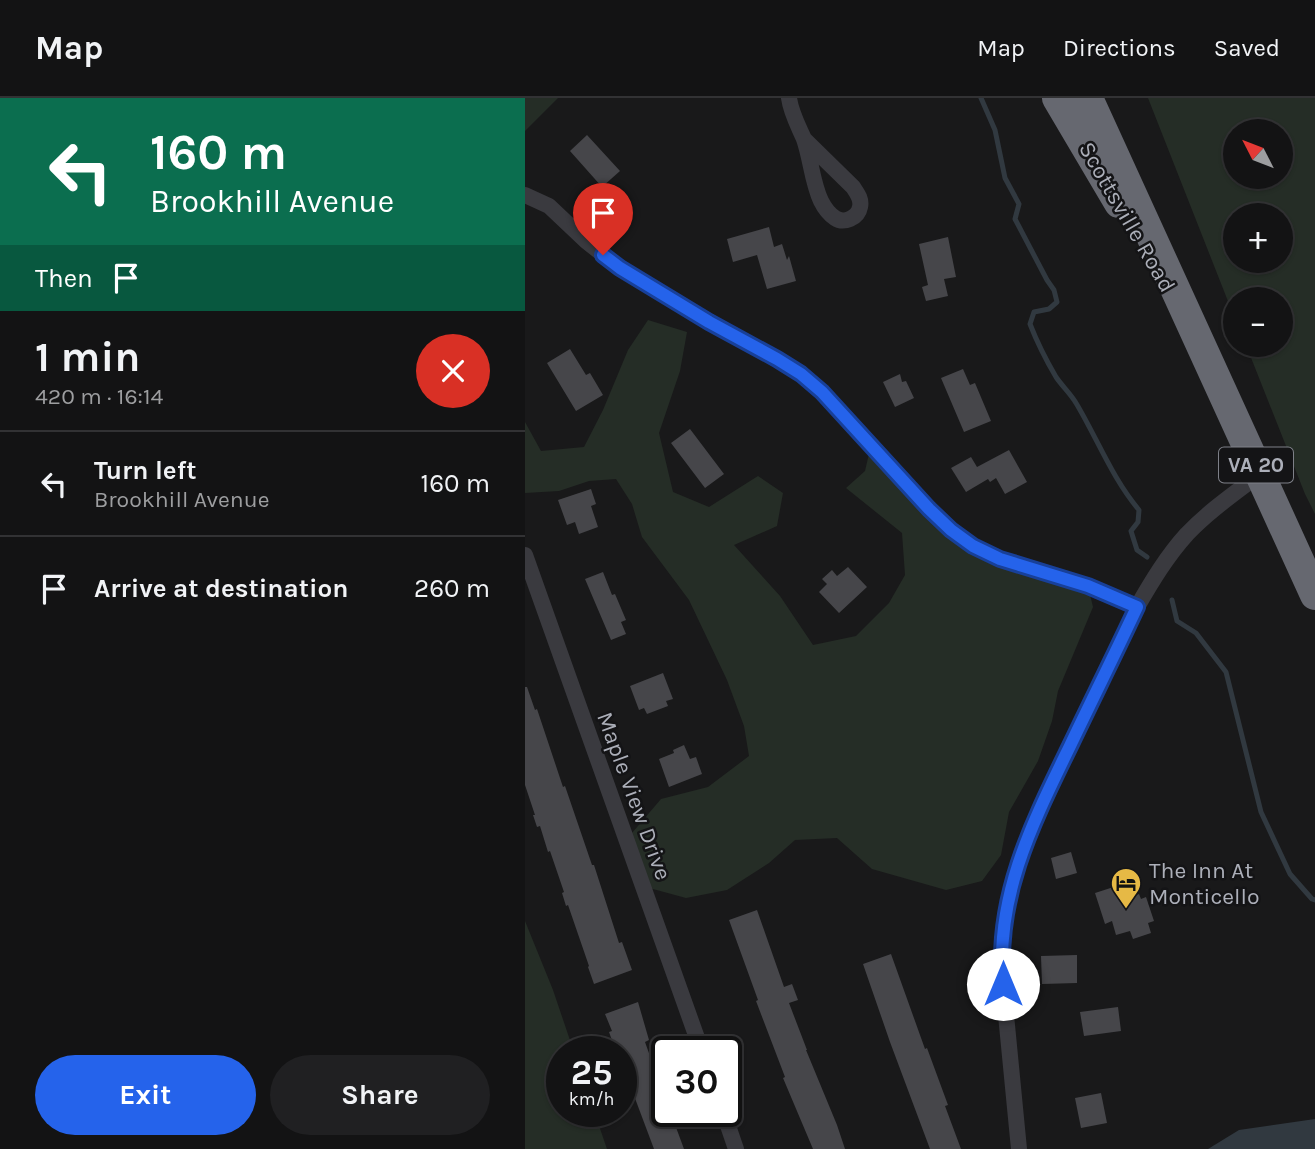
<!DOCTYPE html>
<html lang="en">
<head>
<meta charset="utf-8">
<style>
	body { margin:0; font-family:Karla,sans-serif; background:#202022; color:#f1f3f6; height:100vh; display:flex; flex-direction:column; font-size:26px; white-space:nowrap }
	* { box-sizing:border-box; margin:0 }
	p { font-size:23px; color:#9d9ea0 }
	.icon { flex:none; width:38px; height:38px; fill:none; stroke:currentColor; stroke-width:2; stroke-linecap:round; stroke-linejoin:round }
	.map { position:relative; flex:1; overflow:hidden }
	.sheet { display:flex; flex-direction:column; background:#131314; width:525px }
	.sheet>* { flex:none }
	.hud { background:#0b6e4f; color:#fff; overflow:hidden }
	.needle { width:46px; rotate:312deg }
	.tools { position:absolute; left:698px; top:21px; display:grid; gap:14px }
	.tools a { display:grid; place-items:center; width:70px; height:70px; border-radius:50%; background:#131314; box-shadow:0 2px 5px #0004,0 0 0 2px #323234; font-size:35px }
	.speed { position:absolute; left:21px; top:938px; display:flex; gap:14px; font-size:35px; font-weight:700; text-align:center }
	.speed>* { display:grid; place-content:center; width:91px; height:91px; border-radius:50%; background:#131314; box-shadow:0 2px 5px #0004,0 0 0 2px #323234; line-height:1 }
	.speed small { font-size:18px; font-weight:400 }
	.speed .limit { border:4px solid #111; border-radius:10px; background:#fff; color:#111 }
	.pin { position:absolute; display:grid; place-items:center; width:60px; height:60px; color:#fff; margin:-72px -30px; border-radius:50% 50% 50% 0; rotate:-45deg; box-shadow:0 0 7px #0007 }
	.pin .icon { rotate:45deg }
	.me { position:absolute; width:77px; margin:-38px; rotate:0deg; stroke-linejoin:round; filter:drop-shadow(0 0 5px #0008) }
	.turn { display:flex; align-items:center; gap:24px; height:147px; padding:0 35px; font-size:32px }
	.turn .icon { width:91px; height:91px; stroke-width:2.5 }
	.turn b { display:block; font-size:49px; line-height:60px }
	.then { display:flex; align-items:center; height:66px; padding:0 35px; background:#0003; gap:14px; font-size:26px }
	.round { display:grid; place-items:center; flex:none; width:74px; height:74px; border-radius:37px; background:#202022 }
	.headline { display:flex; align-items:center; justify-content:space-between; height:119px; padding:0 35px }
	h1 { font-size:42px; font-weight:700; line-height:52px }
	.action { display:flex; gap:14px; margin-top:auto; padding:14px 35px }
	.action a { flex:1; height:80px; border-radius:42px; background:#2563eb; color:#fff; font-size:28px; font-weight:700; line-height:80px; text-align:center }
	.action a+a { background:#202022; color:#f1f3f6 }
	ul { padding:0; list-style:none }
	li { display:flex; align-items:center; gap:21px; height:105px; padding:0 35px; border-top:2px solid #323234 }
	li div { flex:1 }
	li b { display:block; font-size:26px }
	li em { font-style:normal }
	header { display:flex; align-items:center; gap:42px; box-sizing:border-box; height:98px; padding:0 35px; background:#131314; border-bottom:2px solid #323234 }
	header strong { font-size:33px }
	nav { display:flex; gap:38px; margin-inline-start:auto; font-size:24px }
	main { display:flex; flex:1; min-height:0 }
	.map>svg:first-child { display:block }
	.green { fill:#252d26; fill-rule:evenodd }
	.water { fill:#313940 }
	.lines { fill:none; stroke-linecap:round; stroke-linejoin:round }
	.stream { stroke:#313940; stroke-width:5 }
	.building { fill:#46464a }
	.street { stroke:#3a3a3f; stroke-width:16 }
	.highway { stroke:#666870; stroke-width:30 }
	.route-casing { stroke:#184099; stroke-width:18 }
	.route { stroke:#2563eb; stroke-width:12 }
	.labels { text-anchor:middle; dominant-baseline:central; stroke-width:5; stroke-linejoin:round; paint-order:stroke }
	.shield { fill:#141416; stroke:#7e8088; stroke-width:2 }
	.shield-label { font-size:21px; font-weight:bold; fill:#acafb9 }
	.street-label { font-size:23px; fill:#acafb9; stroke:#141416 }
	.poi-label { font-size:23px; fill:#acafb9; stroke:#141416; text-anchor:start }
</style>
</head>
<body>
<header>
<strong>Map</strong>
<nav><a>Map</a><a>Directions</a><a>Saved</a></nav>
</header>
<main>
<section class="sheet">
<div class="hud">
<div class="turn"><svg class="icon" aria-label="left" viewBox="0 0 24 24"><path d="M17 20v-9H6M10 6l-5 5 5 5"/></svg><div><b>160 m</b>Brookhill Avenue</div></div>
<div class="then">Then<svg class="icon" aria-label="arrive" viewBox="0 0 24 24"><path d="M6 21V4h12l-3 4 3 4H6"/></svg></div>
</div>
<div class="headline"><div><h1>1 min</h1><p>420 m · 16:14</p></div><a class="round" style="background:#d93025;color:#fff"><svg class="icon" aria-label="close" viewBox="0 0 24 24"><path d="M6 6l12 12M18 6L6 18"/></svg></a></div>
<ul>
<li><svg class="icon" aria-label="left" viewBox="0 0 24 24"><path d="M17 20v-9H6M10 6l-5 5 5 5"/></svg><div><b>Turn left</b><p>Brookhill Avenue</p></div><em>160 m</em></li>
<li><svg class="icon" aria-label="arrive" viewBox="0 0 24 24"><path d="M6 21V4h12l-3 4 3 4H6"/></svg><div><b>Arrive at destination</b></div><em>260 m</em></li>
</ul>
<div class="action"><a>Exit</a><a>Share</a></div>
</section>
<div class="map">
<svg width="790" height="1051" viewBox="0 0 790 1051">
	<rect width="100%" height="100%" fill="#19191a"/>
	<!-- green -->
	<path class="green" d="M0 0H33L0 33Z
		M623 0H790V416L780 396 721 247H756V201H710V221ZM756 33V79H710V33ZM756 117V163H710V117Z
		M123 222 162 234 155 273 134 335 148 394 184 409 233 378 258 395 252 428 209 447 255 498 288 547 331 538 364 505 380 477 377 435 321 390 340 373 346 347 448 448 563 488 568 509 533 593 527 623 513 663 484 714 476 757 457 783 421 792 347 771 312 740 270 742 244 765 202 792 161 800 117 788 101 742 136 701 183 689 224 658 219 628 202 582 164 502 117 439 107 406 91 381 64 383 34 393 0 395V324L16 353 59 349 78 312 103 252Z
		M0 823 28 892 49 954H37V1013H69L82 1051H0Z"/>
	<!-- water -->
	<path class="water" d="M790 1021V1051H683L714 1032Z"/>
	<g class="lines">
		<!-- stream -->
		<path class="stream" d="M456 0 470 32 480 80 494 106 490 121 522 182 529 192 532 204 524 211 509 214 505 226C512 244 521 262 531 279 537 288 546 296 551 305 572 340 587 380 614 412L613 424 606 433 612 452 622 459
			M647 502 652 523 671 535 701 574 736 714 765 776 787 801 790 802"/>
	</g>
	<!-- building -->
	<path class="building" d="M62 37 95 73 77 89 45 53Z
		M244 129 249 149 257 146 262 162 264 158 271 183 242 191 232 157 208 164 202 141Z
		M423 139 431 179 419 181 423 198 401 203 397 189 403 187 394 146Z
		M45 251 61 277 65 275 78 297 51 313 22 265Z
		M438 271 445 287 450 285 466 323 439 334 416 280Z
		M375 276 377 284 381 283 389 300 370 309 358 284Z
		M165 331 199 376 180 390 146 345Z
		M484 352 502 384 480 396 471 380 465 384 463 381 441 394 426 370 446 359 452 369Z
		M66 391 71 406 66 408 73 429 54 436 50 424 42 427 33 402Z
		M323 469 342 489 314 515 294 494 302 486 297 481 307 472 312 478Z
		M78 474 87 497 90 496 101 522 96 524 101 536 86 542 60 481Z
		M138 575 148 601 141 603 143 608 122 616 119 610 114 612 105 588Z
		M0 589H2L10 612 12 611 38 689 40 688 67 767H69L94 845 97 844 107 872 69 886 63 869 64 868 43 807 41 808 37 795 39 794 25 753 23 754 15 728 12 729 8 717H10L0 687Z
		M159 647 165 661 171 659 177 676 144 689 134 661 149 655 148 652Z
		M546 754 552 775 531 781 526 760Z
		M601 785 606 799 614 796 616 801 621 799 629 823 623 825 626 835 608 841 605 833 591 837 587 823 580 826 570 795Z
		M232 812 259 889 267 886 273 902 264 905 282 952H281L312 1027 320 1051H288L258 980 260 979 231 903 233 902 204 822Z
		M366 856 400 951 402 950 423 1007 420 1008 436 1051H405L365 944 338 866Z
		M552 857V885L517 886 516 858Z
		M113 904 124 942 120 944 125 958 124 959 133 986 139 984 142 992V1013H145L159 1051H129L96 963V954H93L91 947 89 948 84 934 87 933 80 916Z
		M593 909 596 933 559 938 555 914Z
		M576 995 582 1025 556 1030 550 1000Z"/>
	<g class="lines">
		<!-- street -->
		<path class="street" d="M264 0C266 15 273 27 279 41 286 61 287 84 296 103 299 109 304 116 310 120 319 126 333 120 335 109 337 101 332 95 328 89L279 41
			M0 97 24 108 61 143 95 170 185 224 252 261 276 276 297 294 404 411 426 432 448 448 475 461 563 488 612 509
			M0 457 177 954
			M198 1013 211 1051
			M494 1051 478 886C471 794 506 728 545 648 567 602 590 556 612 509 627 483 642 458 662 436 684 413 710 395 735 376"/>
		<!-- highway -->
		<path class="highway" d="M532 0 594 105
			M563 0 790 497"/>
	</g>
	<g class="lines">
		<!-- route casing -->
		<g class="route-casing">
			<path id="route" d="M78 157 95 170 184 224 252 261 276 276 297 294 404 411 426 432 448 448 475 461 563 488 612 509C590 556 567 602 545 648 508 724 470 798 478 886"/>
		</g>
		<!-- route -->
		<use href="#route" class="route"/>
	</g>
	<!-- icons -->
	<defs>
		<g id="hotel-pin" transform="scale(1.575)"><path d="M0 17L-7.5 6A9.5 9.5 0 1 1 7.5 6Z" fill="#e6b945" stroke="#141416"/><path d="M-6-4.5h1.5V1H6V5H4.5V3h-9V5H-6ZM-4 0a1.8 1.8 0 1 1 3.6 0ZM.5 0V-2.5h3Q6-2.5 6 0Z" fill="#111"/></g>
	</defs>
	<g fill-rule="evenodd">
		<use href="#hotel-pin" x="601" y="785"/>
	</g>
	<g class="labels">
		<!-- shield labels -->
		<rect class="shield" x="694" y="349.5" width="74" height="35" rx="5"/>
		<g class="shield-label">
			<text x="731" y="367">VA 20</text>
		</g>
		<!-- street labels -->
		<g class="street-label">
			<text transform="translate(602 119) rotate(60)">Scottsville Road</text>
			<text transform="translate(109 698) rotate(70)">Maple View Drive</text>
		</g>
		<!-- poi labels -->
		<g class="poi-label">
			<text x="624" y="772">The Inn At<tspan x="624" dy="26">Monticello</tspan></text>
		</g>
	</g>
</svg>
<div class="tools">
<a><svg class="needle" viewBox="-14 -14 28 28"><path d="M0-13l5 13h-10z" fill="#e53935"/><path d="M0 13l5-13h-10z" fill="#9d9ea0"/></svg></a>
<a>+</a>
<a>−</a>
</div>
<div class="speed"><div>25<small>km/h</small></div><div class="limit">30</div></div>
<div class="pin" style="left:78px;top:157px;background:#d93025"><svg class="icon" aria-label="arrive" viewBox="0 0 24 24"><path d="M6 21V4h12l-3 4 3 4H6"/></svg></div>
<svg class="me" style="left:478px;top:886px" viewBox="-20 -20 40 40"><circle r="19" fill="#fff"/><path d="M0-13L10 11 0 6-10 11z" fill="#2563eb"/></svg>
</div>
</main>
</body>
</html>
